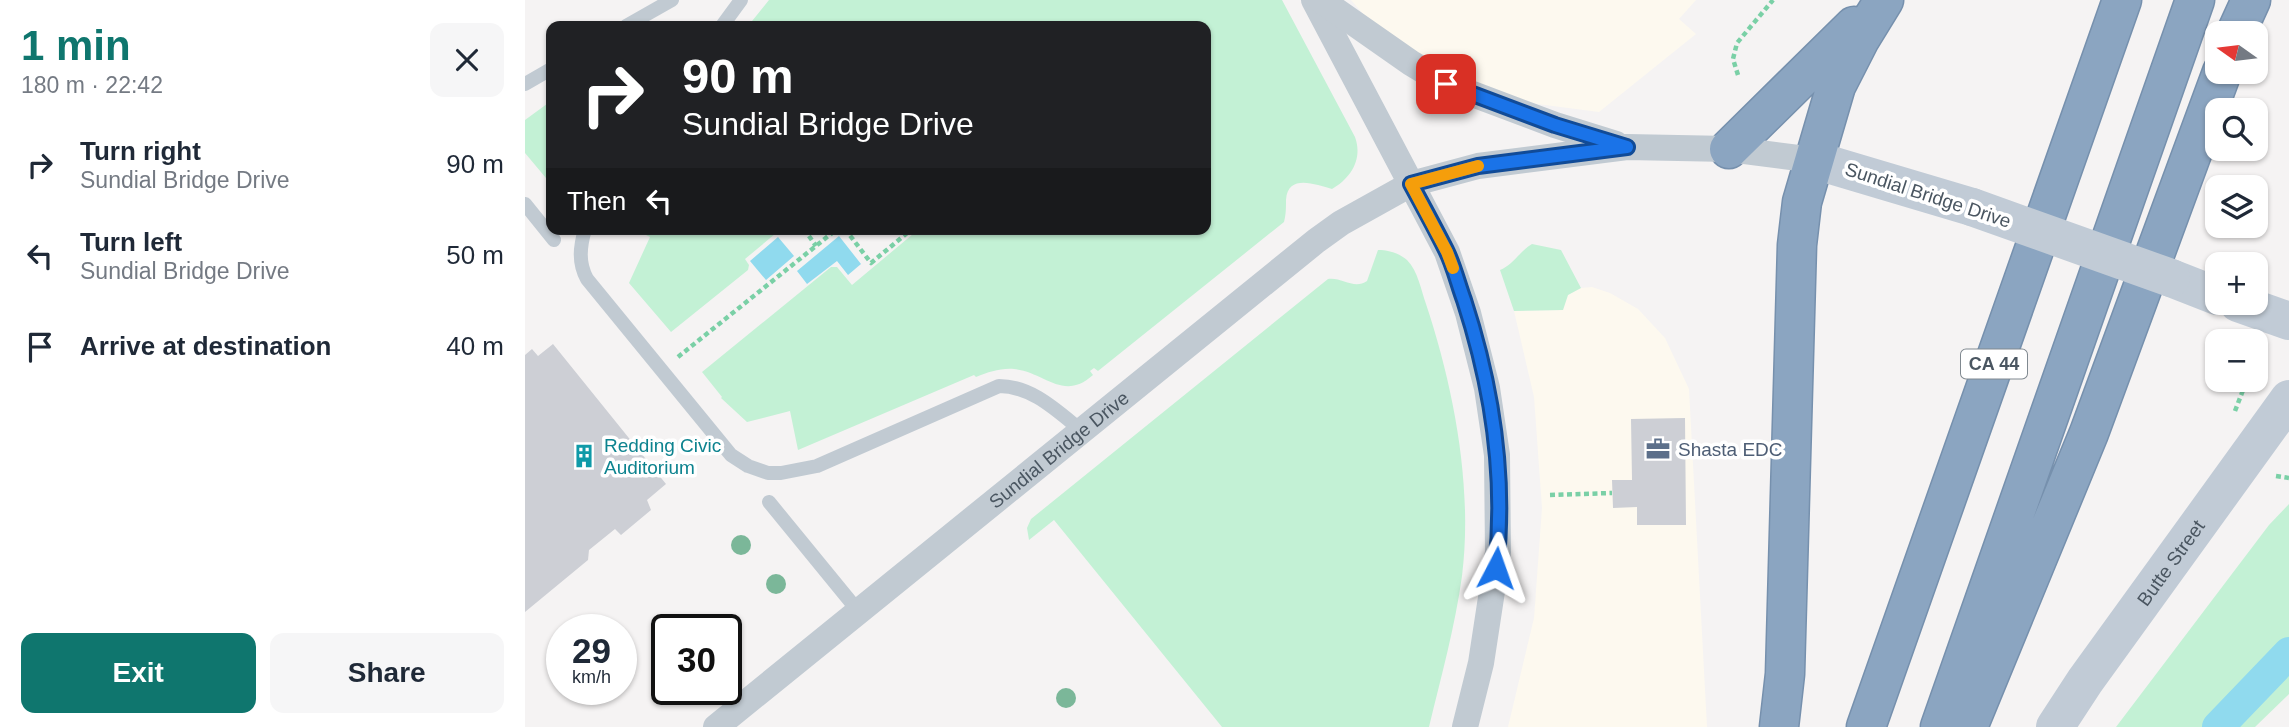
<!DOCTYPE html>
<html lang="en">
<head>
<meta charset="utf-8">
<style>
	body { margin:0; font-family:Helvetica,sans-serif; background:#f6f6f7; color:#1f2937; height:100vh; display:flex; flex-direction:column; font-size:26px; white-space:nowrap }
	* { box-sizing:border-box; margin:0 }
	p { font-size:23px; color:#747a83 }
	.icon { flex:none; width:38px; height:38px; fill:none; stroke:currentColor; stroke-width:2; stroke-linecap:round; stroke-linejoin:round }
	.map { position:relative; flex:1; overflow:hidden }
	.drawer { display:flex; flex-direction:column; background:#fff; width:525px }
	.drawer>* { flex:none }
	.top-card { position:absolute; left:21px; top:21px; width:665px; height:214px; border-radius:14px; box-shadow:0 2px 5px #0004; background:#202124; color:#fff; overflow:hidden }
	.needle { width:46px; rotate:284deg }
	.controls { position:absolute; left:1680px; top:21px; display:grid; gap:14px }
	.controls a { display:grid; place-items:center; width:63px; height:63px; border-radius:14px; background:#fff; box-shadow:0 2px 5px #0004; font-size:35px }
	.speed { position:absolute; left:21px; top:614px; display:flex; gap:14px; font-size:35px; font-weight:700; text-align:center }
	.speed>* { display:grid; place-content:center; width:91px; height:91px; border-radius:50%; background:#fff; box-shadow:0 2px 5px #0004; line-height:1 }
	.speed small { font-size:18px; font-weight:400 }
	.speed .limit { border:4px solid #111; border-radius:10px; background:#fff; color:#111 }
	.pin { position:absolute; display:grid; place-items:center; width:60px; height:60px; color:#fff; margin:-30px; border-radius:14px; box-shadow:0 4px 10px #0006 }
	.me { position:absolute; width:77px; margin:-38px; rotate:4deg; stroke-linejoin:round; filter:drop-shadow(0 0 5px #0008) }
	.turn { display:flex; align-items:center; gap:24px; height:147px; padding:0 21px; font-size:32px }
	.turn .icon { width:91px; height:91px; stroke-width:2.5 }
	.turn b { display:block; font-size:49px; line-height:60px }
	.then { display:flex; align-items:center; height:66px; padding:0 21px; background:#0003; gap:14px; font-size:26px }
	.round { display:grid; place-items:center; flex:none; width:74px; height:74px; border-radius:14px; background:#f6f6f7 }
	.headline { display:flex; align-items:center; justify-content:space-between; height:119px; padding:0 21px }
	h1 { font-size:42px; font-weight:600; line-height:52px; color:#0f766e }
	.action { display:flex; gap:14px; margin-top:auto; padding:14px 21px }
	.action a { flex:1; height:80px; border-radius:14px; background:#0f766e; color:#fff; font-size:28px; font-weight:600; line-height:80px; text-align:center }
	.action a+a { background:#f6f6f7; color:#1f2937 }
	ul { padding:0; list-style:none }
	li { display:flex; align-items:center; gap:21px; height:91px; padding:0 21px }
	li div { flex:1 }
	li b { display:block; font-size:26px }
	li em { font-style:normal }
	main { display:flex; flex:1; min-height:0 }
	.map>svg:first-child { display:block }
	.commercial { fill:#fdf9ef }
	.green { fill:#c3f1d5 }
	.water { fill:#90daee }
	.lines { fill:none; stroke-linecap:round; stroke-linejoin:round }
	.canal { stroke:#90daee; stroke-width:32 }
	.building { fill:#cdcfd5 }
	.highway-casing { stroke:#7690ad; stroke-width:41 }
	.path { stroke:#7ad0a6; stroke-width:4.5; stroke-dasharray:5 3.5; stroke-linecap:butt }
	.lane { stroke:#c1cad2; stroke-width:14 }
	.street { stroke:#c1cad2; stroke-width:26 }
	.secondary { stroke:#c1cbd6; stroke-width:38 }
	.highway { stroke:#8ba5c1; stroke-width:38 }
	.secondary-bridge { stroke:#c1cbd6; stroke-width:38 }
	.tree { fill:#7bb799 }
	.route-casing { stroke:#114b97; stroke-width:18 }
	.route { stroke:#1a73e8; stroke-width:12 }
	.slow { stroke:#f59e0b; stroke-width:12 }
	.labels { text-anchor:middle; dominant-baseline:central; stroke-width:7; stroke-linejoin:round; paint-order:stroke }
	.shield { fill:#fff; stroke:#808990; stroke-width:2 }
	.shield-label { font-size:18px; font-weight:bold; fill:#4a5661 }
	.street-label { font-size:19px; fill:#4a5661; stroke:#fff }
	.culture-label { font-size:19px; fill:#0d838f; stroke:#fff; text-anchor:start }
	.service-label { font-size:19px; fill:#4e5e75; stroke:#fff; text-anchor:start }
</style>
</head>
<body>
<main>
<section class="drawer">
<div class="headline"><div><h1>1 min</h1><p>180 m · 22:42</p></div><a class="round"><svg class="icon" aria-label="close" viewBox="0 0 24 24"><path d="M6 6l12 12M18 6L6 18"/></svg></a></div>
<ul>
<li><svg class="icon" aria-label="right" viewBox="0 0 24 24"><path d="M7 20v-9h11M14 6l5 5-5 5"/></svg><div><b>Turn right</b><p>Sundial Bridge Drive</p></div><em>90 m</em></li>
<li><svg class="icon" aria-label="left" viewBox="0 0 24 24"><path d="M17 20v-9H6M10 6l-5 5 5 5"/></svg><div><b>Turn left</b><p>Sundial Bridge Drive</p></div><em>50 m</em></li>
<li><svg class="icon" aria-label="arrive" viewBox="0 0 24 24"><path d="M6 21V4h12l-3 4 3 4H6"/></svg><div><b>Arrive at destination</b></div><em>40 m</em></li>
</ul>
<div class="action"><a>Exit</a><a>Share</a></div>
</section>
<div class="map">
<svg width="1764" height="727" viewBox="0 0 1764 727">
	<rect width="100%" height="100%" fill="#f5f3f3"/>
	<!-- commercial -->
	<path class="commercial" d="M826 0H1171L1154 19 1171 34 1074 112 998 102 921 73 840 16Z
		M1067 287 1085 293 1113 309 1140 338 1164 389 1182 727H983L1009 618 1017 508 1009 397 989 311 1038 310 1043 295 1056 288Z"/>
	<!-- green -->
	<path class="green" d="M244 0H757L830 137C838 159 826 178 807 189 791 185 763 173 761 200 761 209 761 214 759 222L573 371 569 368 565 371 568 375C538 402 520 372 489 369 475 368 464 372 451 377L449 375 273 450 265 411 222 422 196 398 197 397 177 372 306 267H312L327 285 394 229H681V26H223Z
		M26 101V184L0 153V120Z
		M109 229H256L220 259 224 265 223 270 146 332 104 283 125 237Z
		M1007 244 1036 250 1056 288 1043 295 1038 310 989 311 975 270C988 265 995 251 1007 244Z
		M853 250C863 250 874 253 882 260 893 271 896 290 901 304 929 388 948 488 937 576 930 627 916 677 904 727H697L529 520 504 540 502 528 506 519 803 279C817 277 829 290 842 281Z
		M1764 504V694L1730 727H1591L1744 525Z"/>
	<!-- water -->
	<path class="water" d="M314 236 336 264 323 275 312 261 282 284 272 271Z
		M253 237 269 256 241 280 225 261Z"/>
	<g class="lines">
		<!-- canal -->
		<path class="canal" d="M1693 727 1764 653"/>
	</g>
	<!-- building -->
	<path class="building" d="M28 344 141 484 122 500 126 510 96 535 90 529 64 550 63 560 0 612V355L7 349 13 356Z
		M1160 418 1161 525H1112V507L1088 508 1087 480H1107L1106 419Z"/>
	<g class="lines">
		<!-- highway casing -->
		<g class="highway-casing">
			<path id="highway" d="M1711 33 1726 0
				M1204 149 1329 26
				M1254 727 1260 674 1272 245 1277 202 1311 86 1335 39 1359 0
				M1341 727 1597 0
				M1415 727 1670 0
				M1443 727 1564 433 1697 72"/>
		</g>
		<!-- path -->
		<path class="path" d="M1213 75 1208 59 1212 43 1248 0
			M279 229 291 246
			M320 229 346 263 387 229
			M153 357 312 229
			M1710 411 1720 385
			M1751 476 1764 478
			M1025 495 1087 493"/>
		<!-- lane -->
		<path class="lane" d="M101 26 147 0
			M197 26 216 0
			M0 84 26 69
			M0 204 29 240
			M60 229C55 247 53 262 62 279L206 455 223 466 243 473H256L292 466 474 386C507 386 532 411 557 431
			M244 502 334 612"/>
		<!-- street -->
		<g class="street">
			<path d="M789 0 922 252 943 313 962 388 972 455 973 552 956 663 940 727"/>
			<path d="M796 0 886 63 921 84 1030 125 1091 144"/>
			<path id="s1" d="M191 727 791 241 816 223 886 184 953 166 1102 147 1204 149 1289 160"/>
		</g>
		<!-- secondary -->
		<g class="secondary">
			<path d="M1289 160 1447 207"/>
			<path d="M1646 278 1692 296"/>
			<path d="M1713 303 1764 321"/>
			<path id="s2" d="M1530 727 1560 681 1764 399"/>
		</g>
		<!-- highway -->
		<use href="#highway" class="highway"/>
		<!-- secondary-bridge -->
		<path class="secondary-bridge" d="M1447 207 1646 278"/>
	</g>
	<!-- trees -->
	<g class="tree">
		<circle cx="216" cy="545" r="10"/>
		<circle cx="251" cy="584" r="10"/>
		<circle cx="541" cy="698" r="10"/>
	</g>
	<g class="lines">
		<!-- route casing -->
		<g class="route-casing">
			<path id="route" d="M921 84 1030 125 1102 147 953 166 886 184C898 206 910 228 921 250 929 266 933 284 939 300 967 386 981 478 971 568"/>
		</g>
		<!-- route -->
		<use href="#route" class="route"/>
		<!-- slow -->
		<path class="slow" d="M928 268 922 252 886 184 953 166"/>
	</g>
	<!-- icons -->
	<defs>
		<g id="office-bare" transform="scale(1.89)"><path d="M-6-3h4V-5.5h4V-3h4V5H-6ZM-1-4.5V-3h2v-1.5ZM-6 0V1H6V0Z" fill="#5c6f8a" stroke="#fff" stroke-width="2.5" paint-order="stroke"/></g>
		<g id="building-bare" transform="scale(1.89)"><path d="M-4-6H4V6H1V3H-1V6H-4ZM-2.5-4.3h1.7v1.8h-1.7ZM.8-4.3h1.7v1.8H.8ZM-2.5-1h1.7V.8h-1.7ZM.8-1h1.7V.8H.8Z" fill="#0f9aa8" stroke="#fff" stroke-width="2.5" paint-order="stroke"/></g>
	</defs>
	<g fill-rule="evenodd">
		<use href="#office-bare" x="1133" y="449"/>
		<use href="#building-bare" x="59" y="456"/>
	</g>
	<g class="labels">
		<!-- shield labels -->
		<rect class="shield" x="1436" y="349.5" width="66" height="29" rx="5"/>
		<g class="shield-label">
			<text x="1469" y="364">CA 44</text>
		</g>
		<!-- street labels -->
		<g class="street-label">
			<text transform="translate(1403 195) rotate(18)">Sundial Bridge Drive</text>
			<text stroke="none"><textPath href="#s1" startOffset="441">Sundial Bridge Drive</textPath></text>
			<text stroke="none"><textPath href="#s2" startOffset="201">Butte Street</textPath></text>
		</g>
		<!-- culture labels -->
		<g class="culture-label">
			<text x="79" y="445">Redding Civic<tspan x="79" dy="22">Auditorium</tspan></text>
		</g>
		<!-- service labels -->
		<g class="service-label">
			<text x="1153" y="449">Shasta EDC</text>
		</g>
	</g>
</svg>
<div class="controls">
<a><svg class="needle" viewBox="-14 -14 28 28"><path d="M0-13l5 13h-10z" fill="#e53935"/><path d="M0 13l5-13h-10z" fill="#747a83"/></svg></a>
<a><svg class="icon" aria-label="search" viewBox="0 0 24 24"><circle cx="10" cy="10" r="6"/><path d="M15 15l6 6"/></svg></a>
<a><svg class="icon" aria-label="layers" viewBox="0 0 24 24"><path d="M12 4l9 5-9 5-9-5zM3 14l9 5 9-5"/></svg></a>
<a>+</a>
<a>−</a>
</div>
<div class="speed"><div>29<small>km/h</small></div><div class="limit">30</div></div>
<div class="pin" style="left:921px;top:84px;background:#d93025"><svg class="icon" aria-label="arrive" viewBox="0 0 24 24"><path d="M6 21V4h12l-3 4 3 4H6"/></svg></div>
<svg class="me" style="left:971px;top:568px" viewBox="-20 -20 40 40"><path d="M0-17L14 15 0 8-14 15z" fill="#1a73e8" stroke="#fff" stroke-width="4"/></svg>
<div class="top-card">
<div class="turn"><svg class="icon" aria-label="right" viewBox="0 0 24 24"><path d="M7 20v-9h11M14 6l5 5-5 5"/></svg><div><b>90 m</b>Sundial Bridge Drive</div></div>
<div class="then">Then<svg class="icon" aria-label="left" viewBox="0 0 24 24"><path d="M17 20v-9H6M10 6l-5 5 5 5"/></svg></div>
</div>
</div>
</main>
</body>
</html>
